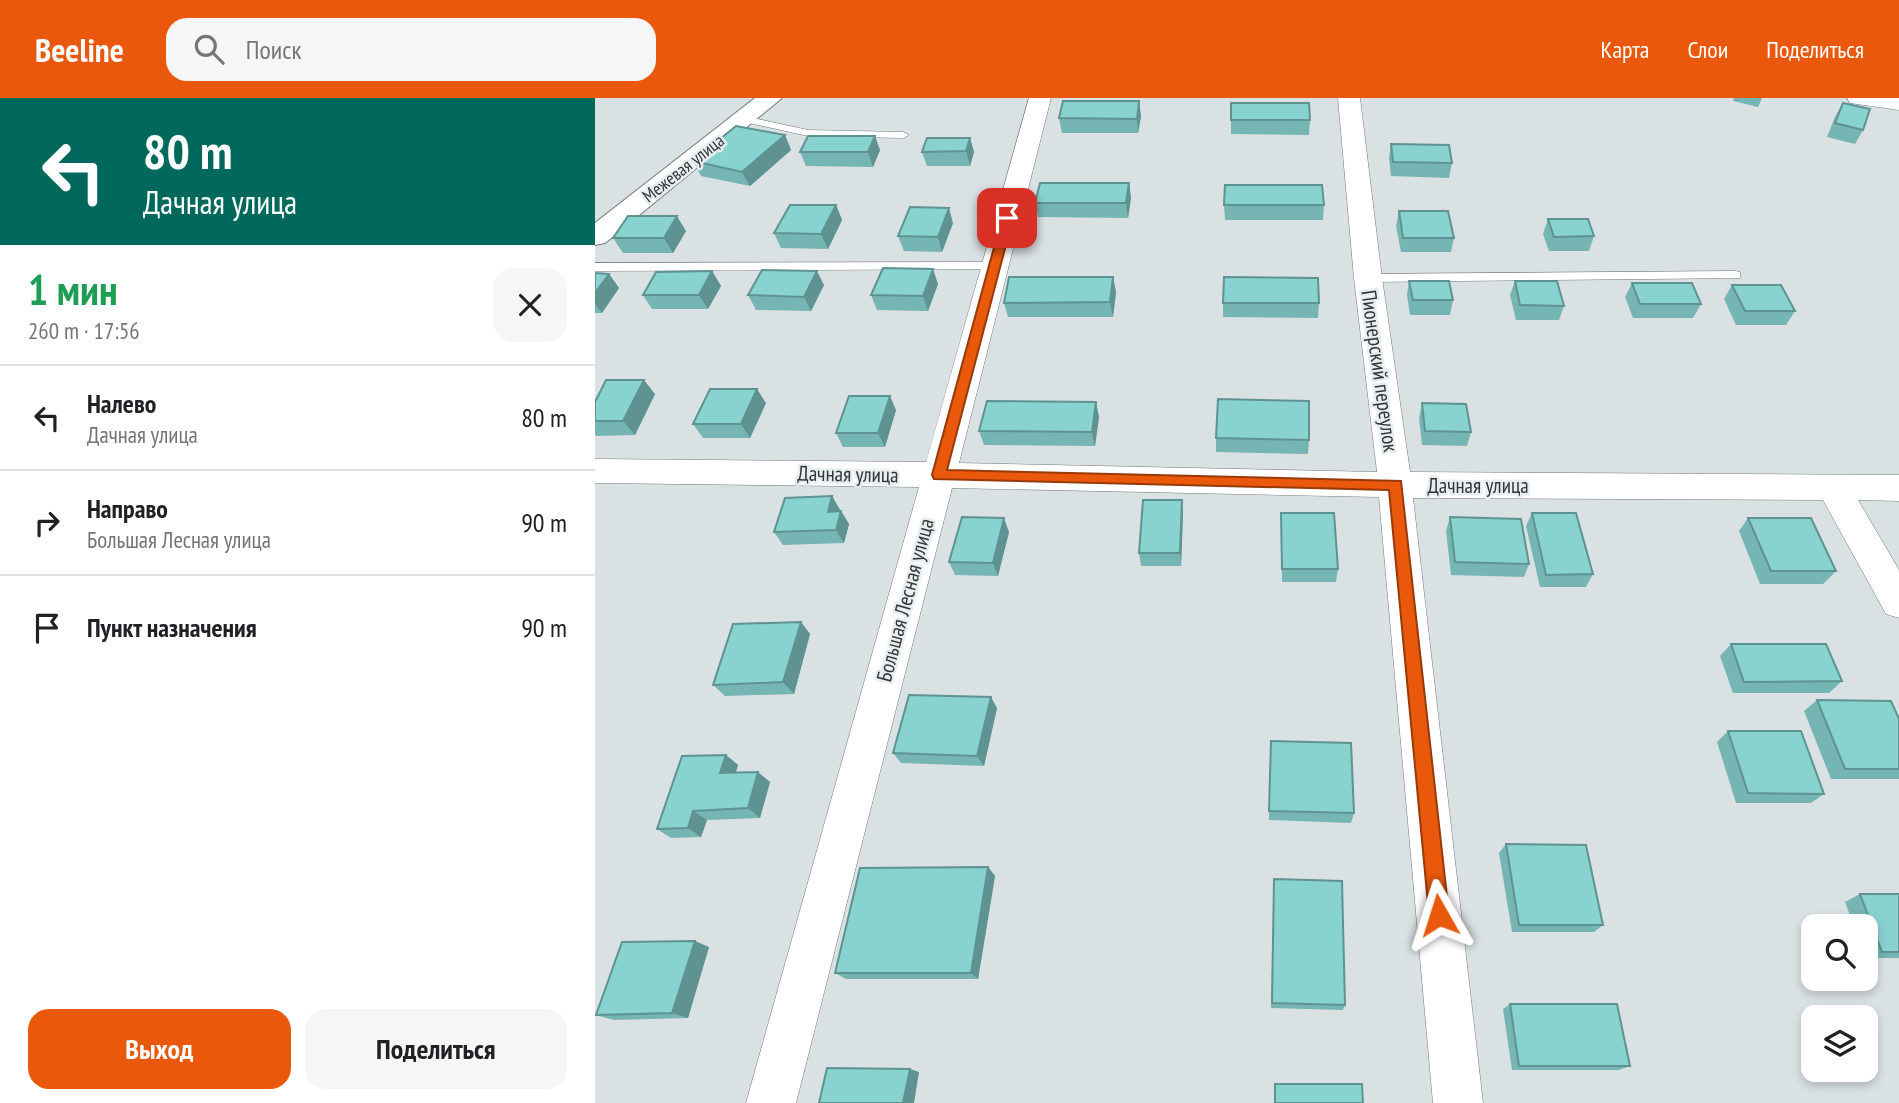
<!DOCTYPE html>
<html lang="ru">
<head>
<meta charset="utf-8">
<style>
	body { margin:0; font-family:"PT Sans Narrow",sans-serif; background:#f6f6f6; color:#202124; height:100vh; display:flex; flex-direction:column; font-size:26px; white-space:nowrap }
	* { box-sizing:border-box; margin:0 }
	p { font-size:23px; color:#757577 }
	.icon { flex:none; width:38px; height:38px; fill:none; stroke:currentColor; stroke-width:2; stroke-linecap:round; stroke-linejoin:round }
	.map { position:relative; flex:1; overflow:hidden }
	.drawer { display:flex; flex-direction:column; background:#fff; width:595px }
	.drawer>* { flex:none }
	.hud { background:#00695c; color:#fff; overflow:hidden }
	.controls { position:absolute; left:1206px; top:816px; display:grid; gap:14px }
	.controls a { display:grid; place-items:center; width:77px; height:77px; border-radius:14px; background:#fff; box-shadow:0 4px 10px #0003; font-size:35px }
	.pin { position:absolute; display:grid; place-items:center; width:60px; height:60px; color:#fff; margin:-30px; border-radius:14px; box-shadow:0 4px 10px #0006 }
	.me { position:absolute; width:77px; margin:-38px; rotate:354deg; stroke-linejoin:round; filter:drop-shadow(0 0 5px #0008) }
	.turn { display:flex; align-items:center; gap:24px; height:147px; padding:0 28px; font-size:32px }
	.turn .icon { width:91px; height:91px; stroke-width:2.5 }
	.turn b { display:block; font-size:49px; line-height:60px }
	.round { display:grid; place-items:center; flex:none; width:74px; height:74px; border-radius:21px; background:#f6f6f6 }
	.headline { display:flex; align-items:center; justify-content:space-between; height:119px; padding:0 28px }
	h1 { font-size:42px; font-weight:700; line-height:52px; color:#1e9e55 }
	.primary-button { display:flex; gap:14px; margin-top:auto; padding:14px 28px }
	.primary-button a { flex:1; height:80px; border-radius:21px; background:#ea580c; color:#fff; font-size:28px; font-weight:700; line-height:80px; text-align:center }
	.primary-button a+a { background:#f6f6f6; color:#202124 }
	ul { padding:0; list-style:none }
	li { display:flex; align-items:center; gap:21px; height:105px; padding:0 28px; border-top:2px solid #e0e0e0 }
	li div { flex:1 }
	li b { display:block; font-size:26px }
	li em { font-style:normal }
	header { display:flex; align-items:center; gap:42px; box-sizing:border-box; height:98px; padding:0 35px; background:#ea580c; color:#fff }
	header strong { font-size:33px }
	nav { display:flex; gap:38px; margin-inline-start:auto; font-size:24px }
	.search { width:490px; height:63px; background:#f6f6f6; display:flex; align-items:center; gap:18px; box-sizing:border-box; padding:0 24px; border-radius:21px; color:#757577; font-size:26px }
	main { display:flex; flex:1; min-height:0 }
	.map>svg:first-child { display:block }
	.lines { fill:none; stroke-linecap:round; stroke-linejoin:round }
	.lane-casing { stroke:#747a7b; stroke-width:1 }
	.street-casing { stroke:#747a7b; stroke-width:1 }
	.secondary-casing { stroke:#747a7b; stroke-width:2 }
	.lane { fill:#fff; fill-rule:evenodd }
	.street { fill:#fff; fill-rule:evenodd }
	.secondary { fill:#fff; fill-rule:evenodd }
	.wall { fill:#75b5b3 }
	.shaded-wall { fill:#5f9392 }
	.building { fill:#88d2d0; stroke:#5f9392; stroke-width:2 }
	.route { fill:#ea580c; stroke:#983908; stroke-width:2 }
	.labels { text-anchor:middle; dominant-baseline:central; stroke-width:5; stroke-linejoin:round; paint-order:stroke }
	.far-street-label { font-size:18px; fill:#333637; stroke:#e8eef0 }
	.street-label { font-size:21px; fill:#333637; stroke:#e8eef0 }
</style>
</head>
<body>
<header>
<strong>Beeline</strong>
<div class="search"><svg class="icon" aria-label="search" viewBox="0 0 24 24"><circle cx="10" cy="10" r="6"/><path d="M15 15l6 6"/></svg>Поиск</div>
<nav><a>Карта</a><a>Слои</a><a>Поделиться</a></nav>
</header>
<main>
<section class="drawer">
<div class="hud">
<div class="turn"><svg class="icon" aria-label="left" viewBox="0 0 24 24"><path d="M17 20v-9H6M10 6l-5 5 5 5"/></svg><div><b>80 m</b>Дачная улица</div></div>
</div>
<div class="headline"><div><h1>1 мин</h1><p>260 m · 17:56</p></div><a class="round"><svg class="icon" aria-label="close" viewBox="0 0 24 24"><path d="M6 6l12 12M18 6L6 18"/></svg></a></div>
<ul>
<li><svg class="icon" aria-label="left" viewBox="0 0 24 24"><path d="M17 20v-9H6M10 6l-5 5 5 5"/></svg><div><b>Налево</b><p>Дачная улица</p></div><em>80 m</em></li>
<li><svg class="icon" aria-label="right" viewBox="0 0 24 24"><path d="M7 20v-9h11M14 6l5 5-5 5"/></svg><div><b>Направо</b><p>Большая Лесная улица</p></div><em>90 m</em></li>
<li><svg class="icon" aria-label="arrive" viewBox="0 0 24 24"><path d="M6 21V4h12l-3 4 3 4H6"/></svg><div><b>Пункт назначения</b></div><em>90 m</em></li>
</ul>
<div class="primary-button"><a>Выход</a><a>Поделиться</a></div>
</section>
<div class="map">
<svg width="1304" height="1005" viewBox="0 0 1304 1005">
	<rect width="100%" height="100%" fill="#dae1e3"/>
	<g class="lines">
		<!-- lane casing -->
		<g class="lane-casing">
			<path id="lane" d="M149 18 213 32 308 34 314 37 308 40 213 38 145 23 143 21Z
				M400 164 405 165V171L0 173V165Z
				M1140 173 1145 174V180L773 184 766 180 773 176Z"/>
		</g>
		<!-- street casing -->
		<g class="street-casing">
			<path id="street" d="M434 0H456L364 365 782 374 759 180 743 0H765L787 180 815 374 1304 377V403L1263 402 1304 472V520L1291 516 1228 402 818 400 888 1005H838L784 399 357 390 201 1005H151L324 389 0 385V361L331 364Z
				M1252 0H1304V12L1255 5Z"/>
		</g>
		<!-- secondary casing -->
		<g class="secondary-casing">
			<path id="secondary" d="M160 0H187L10 145 0 147V125Z"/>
		</g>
		<!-- lane -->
		<use href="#lane" class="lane"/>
		<!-- street -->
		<use href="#street" class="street"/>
		<!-- secondary -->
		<use href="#secondary" class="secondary"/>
	</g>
	<!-- wall -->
	<path class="wall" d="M1139 0H1167L1163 9 1138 3Z
		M544 3 546 18 543 35H467L464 20Z
		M636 5 715 22 714 37 636 36Z
		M1248 5 1268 32 1260 46 1232 39 1240 19Z
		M190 37 196 52 155 88 106 78 98 63Z
		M375 40 379 54 375 68H332L327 54Z
		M796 46 857 65 854 80 796 78 794 60Z
		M285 52 278 69 211 68 205 54Z
		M534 85 536 100 533 120 443 119 440 105Z
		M241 107 247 122 233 151 186 150 179 135Z
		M629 107H729L728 122H630Z
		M804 113 859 140 856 154H806L801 128Z
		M953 121 999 138 994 153H954L948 136Z
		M358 125 347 154 309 153 303 138Z
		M91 133 78 155H28L18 140Z
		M117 173 126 188 113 211H57L48 197Z
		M0 175 14 176 24 190 7 215H0Z
		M518 179 521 194 518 219H413L409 205Z
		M814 183 858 202 855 217H815L812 197Z
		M920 183 969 208 964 222H921L915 197Z
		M1037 185 1106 206 1098 220H1038L1030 199Z
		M343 186 333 213 282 212 276 197Z
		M229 187 216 213 161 212 153 197Z
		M1137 187 1200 213 1191 227H1141L1129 201Z
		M628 205H724L723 220 628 219Z
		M60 296 40 337 1 338 0 336V304Z
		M501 304 504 319 500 348 389 347 384 333Z
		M171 305 155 340H108L98 326Z
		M827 305 876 334 872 348 827 347 824 320Z
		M301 312 290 349H248L241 335Z
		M621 340 714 342 713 356 621 354Z
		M237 398 245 412V413H246L254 426 249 445 188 447 179 434Z
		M587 402 588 415 586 468H546L544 455Z
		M686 415 743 471 741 484H687Z
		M937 415 998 476 991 489H945L931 428Z
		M855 419 934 466 929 479 856 477 851 433Z
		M1153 420 1241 473 1228 486H1165L1144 433Z
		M414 434 403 478 360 477 354 464Z
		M206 524 215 536 199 596 130 598 118 587Z
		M1136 546 1247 583 1234 595H1138L1125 558Z
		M1222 602 1304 621V681H1236L1209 613Z
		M402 610 389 668 306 665 298 655Z
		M1133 633 1229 696 1216 705H1141L1122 644Z
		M676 643 759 715 756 725 674 722Z
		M131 657 143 667 141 675 175 684 165 720 112 722 106 739 76 740 62 731Z
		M911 746 1008 827 999 834H917L904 755Z
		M393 769 400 778 383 881H251L240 875Z
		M679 781 750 907 748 912 676 910Z
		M1265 796H1304V860H1271L1270 828H1259L1250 804Z
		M114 849 93 920 19 922 1 917Z
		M915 906 1035 968 1024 972H917L908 911Z"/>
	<!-- shaded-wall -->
	<path class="shaded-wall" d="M544 3 546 18 543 35 542 21Z
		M190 37 196 52 155 88 147 74Z
		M280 38 285 52 278 69 273 54Z
		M375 40 379 54 375 68 371 53Z
		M534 85 536 100 533 120 531 105Z
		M241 107 247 122 233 151 226 136Z
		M354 110 358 125 347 154 343 139Z
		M82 118 91 133 78 155 69 140Z
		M338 171 343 186 333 213 328 198Z
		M117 173 126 188 113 211 104 197Z
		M222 173 229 187 216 213 209 199Z
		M14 176 24 190 7 215 0 206V195Z
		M518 179 521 194 518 219 515 204Z
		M49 282 60 296 40 337 28 323Z
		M162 291 171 305 155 340 146 326Z
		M295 298 301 312 290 349 283 335Z
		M501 304 504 319 500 348 497 334Z
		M237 398 245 412 241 427 233 414Z
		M587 402 588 415 586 468 585 455Z
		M246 413 254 426 249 445 241 432Z
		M409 420 414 434 403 478 398 465Z
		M206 524 215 536 199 596 188 584Z
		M396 599 402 610 389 668 382 658Z
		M131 657 143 667 137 685 125 675Z
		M163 674 175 684 165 720 153 710Z
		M98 713 112 722 106 739 93 730Z
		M393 769 400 778 383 881 376 875Z
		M100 843 114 849 93 920 77 915Z
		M315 971 324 974 319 1005H308Z"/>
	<!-- building -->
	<path class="building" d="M468 3H544L542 21 464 20Z
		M636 5H714L715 22H636Z
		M1248 5 1275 11 1268 32 1240 25Z
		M141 28 190 37 147 74 98 63Z
		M213 38H280L273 54H205Z
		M332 40H375L371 53 327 54Z
		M796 46 854 47 857 65 798 64Z
		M445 85H534L531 105H440Z
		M630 87H727L729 107H629Z
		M195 107H241L226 136 179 135Z
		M315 109 354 110 343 139 303 138Z
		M804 113H853L859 140H808Z
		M33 118H82L69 140H18Z
		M953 121H993L999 138 959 139Z
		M288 170 338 171 328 198 276 197Z
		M167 172 222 173 209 199 153 197Z
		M117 173 104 197H48L61 174Z
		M0 175 14 176 0 195Z
		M414 179H518L515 204 409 205Z
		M629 179 723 180 724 205H628Z
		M814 183H854L858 202H818Z
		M920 183H962L969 208 925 207Z
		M1037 185H1097L1106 206H1045Z
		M1137 187H1186L1200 213H1150Z
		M11 282H49L28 323H0V304Z
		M115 291H162L146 326H98Z
		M254 298H295L283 335H241Z
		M623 301 714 303V342L621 340Z
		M392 303 501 304 497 334 384 333Z
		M827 305 871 306 876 334 830 333Z
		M237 398 233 414 246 413 241 432 179 434 190 400Z
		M548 402H587L585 455H544Z
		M686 415H739L743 471H687Z
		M937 415H981L998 476 951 477Z
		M367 419 409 420 398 465 354 464Z
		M855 419 926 421 934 466 860 464Z
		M1153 420H1216L1241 473H1176Z
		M206 524 188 584 118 587 138 526Z
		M1136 546H1231L1247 583 1149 584Z
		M314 597 396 599 382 658 298 655Z
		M1222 602 1296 603 1304 621V671H1250Z
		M1133 633H1206L1229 696 1153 695Z
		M676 643 756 645 759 715 674 713Z
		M131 657 125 675 163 674 153 710 98 713 93 730 62 731 87 658Z
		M911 746 991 747 1008 827H924Z
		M393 769 376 875H240L265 770Z
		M679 781 747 783 750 907 677 905Z
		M1265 796H1304V854H1287Z
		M100 843 77 915 1 917 27 844Z
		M915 906H1022L1035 968H924Z
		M232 970 315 971 308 1005H224Z
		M680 986H767L768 1005H680Z"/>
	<!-- route -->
	<path class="route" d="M412 116 418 120 352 372 806 383 854 817 851 824 844 827 837 824 834 817 794 392 339 381 337 377 407 120Z"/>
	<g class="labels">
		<!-- far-street labels -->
		<g class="far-street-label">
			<text transform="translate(88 70) rotate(-38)">Межевая улица</text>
		</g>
		<!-- street labels -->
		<g class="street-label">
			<text transform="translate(785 273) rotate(82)">Пионерский переулок</text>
			<text transform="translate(253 376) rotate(1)">Дачная улица</text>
			<text x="883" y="387">Дачная улица</text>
			<text transform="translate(310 502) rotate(-75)">Большая Лесная улица</text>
		</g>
	</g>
</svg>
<div class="controls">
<a><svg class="icon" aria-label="search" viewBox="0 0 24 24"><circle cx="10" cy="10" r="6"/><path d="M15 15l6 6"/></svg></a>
<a><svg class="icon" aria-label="layers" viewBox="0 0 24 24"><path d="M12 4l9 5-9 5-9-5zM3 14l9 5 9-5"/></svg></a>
</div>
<div class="pin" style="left:412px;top:120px;background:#d93025"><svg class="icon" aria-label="arrive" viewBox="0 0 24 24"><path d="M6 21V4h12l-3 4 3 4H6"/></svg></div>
<svg class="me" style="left:844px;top:817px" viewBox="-20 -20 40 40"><path d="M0-17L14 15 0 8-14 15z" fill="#ea580c" stroke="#fff" stroke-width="4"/></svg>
</div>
</main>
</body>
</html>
